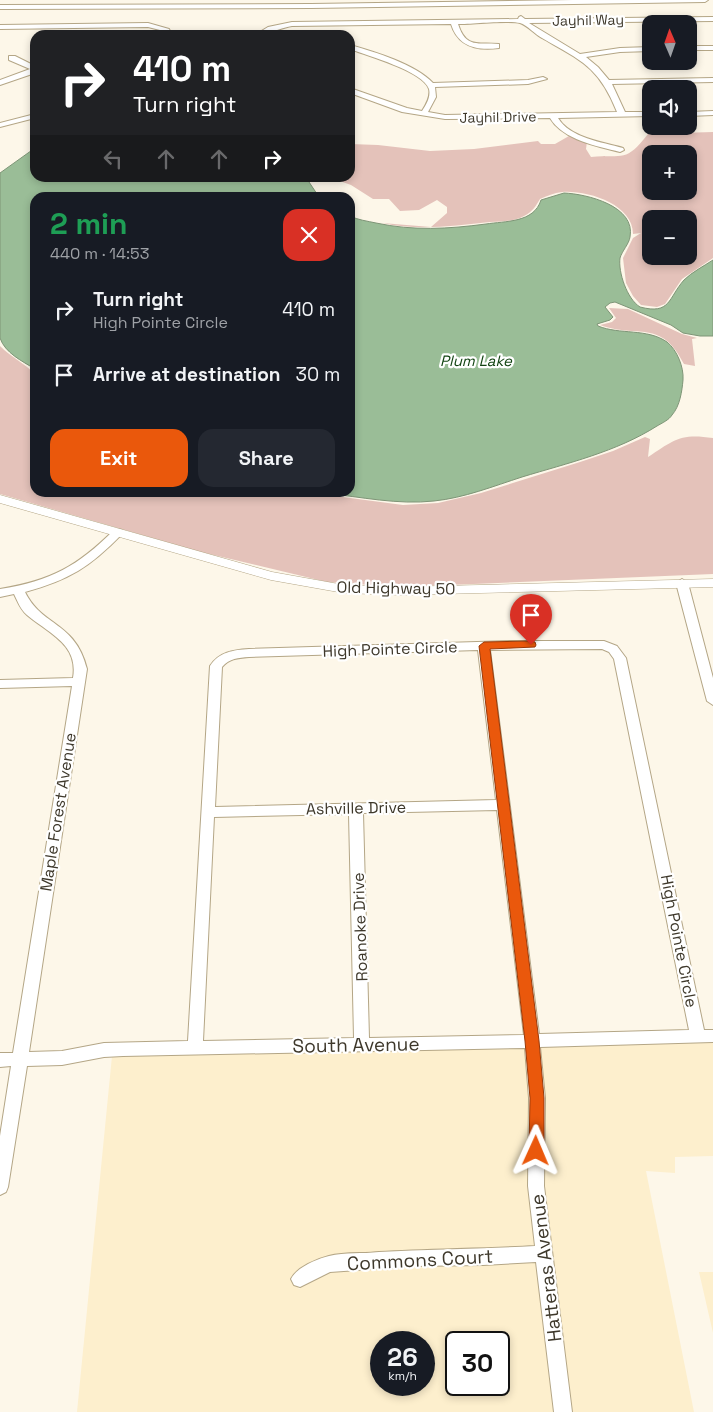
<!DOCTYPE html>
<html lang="en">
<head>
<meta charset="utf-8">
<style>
	body { margin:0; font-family:"Space Grotesk",sans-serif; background:#242831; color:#f1f3f6; height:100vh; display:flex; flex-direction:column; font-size:19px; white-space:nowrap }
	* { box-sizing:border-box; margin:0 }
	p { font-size:16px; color:#9ea1a6 }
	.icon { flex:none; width:28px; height:28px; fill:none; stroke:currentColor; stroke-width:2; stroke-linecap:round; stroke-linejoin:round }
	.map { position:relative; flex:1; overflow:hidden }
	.panel { position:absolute; left:30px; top:192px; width:325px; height:305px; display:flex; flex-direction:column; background:#171b24; border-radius:15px; box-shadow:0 2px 8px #0003 }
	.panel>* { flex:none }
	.banner { position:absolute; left:30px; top:30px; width:325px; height:152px; border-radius:15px; box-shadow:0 2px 8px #0003; background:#202124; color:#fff; overflow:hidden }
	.needle { width:32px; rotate:358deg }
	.buttons { position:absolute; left:642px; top:15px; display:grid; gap:10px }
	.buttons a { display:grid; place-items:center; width:55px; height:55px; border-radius:10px; background:#171b24; box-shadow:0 2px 8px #0003; font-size:25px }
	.speed { position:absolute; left:370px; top:1331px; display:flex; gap:10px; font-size:25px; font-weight:700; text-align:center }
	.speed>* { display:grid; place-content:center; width:65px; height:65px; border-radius:50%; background:#171b24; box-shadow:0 2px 8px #0003; line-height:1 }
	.speed small { font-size:12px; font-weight:400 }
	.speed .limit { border:2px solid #111; border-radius:8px; background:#fff; color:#111 }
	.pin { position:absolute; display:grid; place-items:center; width:42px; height:42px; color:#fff; margin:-51px -21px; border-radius:50% 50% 50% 0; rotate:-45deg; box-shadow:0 0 5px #0007 }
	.pin .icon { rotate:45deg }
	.me { position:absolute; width:55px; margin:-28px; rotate:1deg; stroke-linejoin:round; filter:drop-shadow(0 0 4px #0008) }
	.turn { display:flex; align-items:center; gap:18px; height:105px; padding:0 20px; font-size:22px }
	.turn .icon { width:65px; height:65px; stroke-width:2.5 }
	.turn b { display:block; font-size:35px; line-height:42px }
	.lanes { display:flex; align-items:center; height:48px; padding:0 20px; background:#0003; justify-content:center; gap:25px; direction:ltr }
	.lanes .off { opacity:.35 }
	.round { display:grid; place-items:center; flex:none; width:52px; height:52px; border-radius:15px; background:#242831 }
	.head { display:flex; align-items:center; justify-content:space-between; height:85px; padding:0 20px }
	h1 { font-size:30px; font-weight:700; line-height:38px; color:#1e9e55 }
	.primary-button { display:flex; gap:10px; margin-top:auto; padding:10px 20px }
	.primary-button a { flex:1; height:58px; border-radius:15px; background:#ea580c; color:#fff; font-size:20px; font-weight:700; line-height:58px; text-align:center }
	.primary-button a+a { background:#242831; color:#f1f3f6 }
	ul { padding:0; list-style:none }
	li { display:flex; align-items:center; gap:15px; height:65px; padding:0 20px }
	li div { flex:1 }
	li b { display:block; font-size:19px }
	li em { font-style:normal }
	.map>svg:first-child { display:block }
	.built { fill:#fdefcd; fill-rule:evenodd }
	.green { fill:#e4c2ba; fill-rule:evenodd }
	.water { fill:#9abd97; stroke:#7e9577 }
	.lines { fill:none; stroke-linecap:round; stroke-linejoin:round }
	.minor-casing { stroke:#b4a686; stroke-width:2 }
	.major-casing { stroke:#b4a686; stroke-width:1 }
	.minor { fill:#fff; fill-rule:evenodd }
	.major { fill:#fff; fill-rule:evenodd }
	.route { fill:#ea580c; stroke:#983908 }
	.labels { text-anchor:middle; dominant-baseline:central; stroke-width:4.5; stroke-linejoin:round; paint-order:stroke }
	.far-street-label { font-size:14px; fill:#3e382b; stroke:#fff }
	.far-water-label { font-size:15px; font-style:italic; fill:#124412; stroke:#fff }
	.street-label { font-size:16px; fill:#3e382b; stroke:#fff }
	.near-street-label { font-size:19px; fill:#3e382b; stroke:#fff }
</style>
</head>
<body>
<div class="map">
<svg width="713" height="1412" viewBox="0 0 713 1412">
	<rect width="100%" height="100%" fill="#fdf7e9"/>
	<!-- built -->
	<path class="built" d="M713 1042V1156L675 1157V1173L646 1171 694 1412H570L542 1187 539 1047Z
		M527 1047 536 1247 307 1265 291 1278 299 1289 313 1278 330 1271 365 1268 538 1261 556 1412H77L112 1056ZM381 1342H424V1385H381ZM456 1342H499V1385H456Z
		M699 1272H713V1333Z"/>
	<!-- green -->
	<path class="green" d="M713 132V258L682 279 665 304 657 307 641 305 633 296 626 283 623 258 633 238 641 233 633 234C633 204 587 190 562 192 554 193 547 196 540 199 536 206 532 212 524 216 513 222 502 221 490 222 454 226 418 231 382 223L431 227 447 213V207L437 200 419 210 400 211 389 199H373L351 185 337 180V178H350V144L378 145 430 151 474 149 538 141 541 144H555L569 136 587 142 586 149 591 157C625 154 625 163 648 134ZM651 154H689V191H651ZM651 219H689V256H651Z
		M609 308 628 309 682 334 697 338 692 339 695 366 684 364C661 318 638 339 600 325L612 322 616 318Z
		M0 346C11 357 24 363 35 374V492H305L403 505 438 503 481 493 580 462 613 451 645 437 650 439 648 457C674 440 680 433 713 438V574L399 587 327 582 201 552 0 494Z"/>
	<!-- water -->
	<path class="water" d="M35 148V178H308L309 182 319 197 35 198V369C22 361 5 353 0 338V173Z
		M564 193C587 194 636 206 630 237 629 244 622 251 620 258 618 272 627 299 640 307 671 315 668 298 684 280 692 272 704 266 713 260V336H700L683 333 671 325 615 302 610 303 605 307 613 317 610 320 597 324 598 326C620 335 647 328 667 342 677 350 684 367 683 380 682 391 680 406 672 415 669 420 662 423 657 426 616 452 568 463 522 477 494 486 464 498 434 501 398 505 361 497 325 493L350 492V216C358 220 367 221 376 223 413 231 448 229 486 224 505 221 534 223 541 200Z"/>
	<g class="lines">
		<!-- minor casing -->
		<g class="minor-casing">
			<path id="minor" d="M573 0H708L705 2 311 8 0 9V5L311 4Z
				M521 16 525 19 713 17V21L529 23 580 54 620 48 651 47V51L620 52 586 57 598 67 609 80 713 78V82L612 84 625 112H651V116L558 118C570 138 602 142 623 148L624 150 620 152C597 146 563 140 550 118L445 119 402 112 350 93V88L407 108 422 111C426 105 431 97 429 89 423 71 368 56 350 49V45C375 52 415 64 433 83L528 80 543 77 547 79 528 84 435 87 436 97 428 112 445 115 617 112C599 67 582 61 542 38 536 35 527 25 520 23 510 20 471 24 458 24 466 49 478 42 499 44V48C477 51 458 47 451 24L292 26C280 28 266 35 255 35L268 27 292 22 518 19 519 17Z
				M148 23 169 29 172 35H166L164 31 148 27 0 29V25Z
				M689 46H713V50H689Z
				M9 56H15L35 66V73L0 85V80L30 69 9 60Z
				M713 111V115L689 116V112Z
				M35 114V118L0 127V123Z
				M118 529 122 530 124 532 122 534C90 567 69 580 25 592 42 627 75 621 87 669L29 1052 62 1051 104 1043 188 1041 210 666C219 652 233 650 249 649L512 641H604L617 646 626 658 704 1030H713V1042L540 1047 545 1098 544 1186 572 1412H554L536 1262 483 1265 413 1266 330 1272 300 1287 294 1285 291 1279C297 1267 317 1259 329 1256 345 1252 363 1254 379 1252 431 1249 483 1249 535 1246L528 1186 529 1098 525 1048 123 1056 104 1057 62 1065 27 1066 8 1187 6 1192 0 1195V1136L11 1066 0 1067V1053H13L72 686 0 688V680L73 678C79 644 48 633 27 615 20 609 18 602 14 594L0 597V589C51 581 78 566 114 530ZM602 649 609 652 614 659 689 1030 539 1034 490 650ZM478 650 496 800 215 807 222 667C230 658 238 658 249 657ZM497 810 524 1035 369 1038 363 813ZM349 814 354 1038 203 1041 214 817Z
				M682 579 688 583 713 678V705L707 701 676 583Z"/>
		</g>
		<!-- major casing -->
		<g class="major-casing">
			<path id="major" d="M0 495 272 572 344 585 401 587 713 579V587L401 595 344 593 271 580 0 503Z"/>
		</g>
		<!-- minor -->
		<use href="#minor" class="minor"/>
		<!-- major -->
		<use href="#major" class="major"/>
	</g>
	<!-- route -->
	<path class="route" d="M531 641 535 642 536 645 535 647 490 649 539 1041 544 1098V1151L542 1156 536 1158 531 1156 529 1151 530 1098 525 1041 479 646 484 642Z"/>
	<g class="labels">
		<!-- far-street labels -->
		<g class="far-street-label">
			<text transform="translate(588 20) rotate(-1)">Jayhil Way</text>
			<text transform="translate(498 117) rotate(-1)">Jayhil Drive</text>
		</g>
		<!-- far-water labels -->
		<g class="far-water-label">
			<text x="476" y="360">Plum Lake</text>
		</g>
		<!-- street labels -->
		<g class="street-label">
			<text transform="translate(396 588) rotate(1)">Old Highway 50</text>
			<text transform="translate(390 649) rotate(-2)">High Pointe Circle</text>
			<text transform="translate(356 808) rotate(-1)">Ashville Drive</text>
			<text transform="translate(58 812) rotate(-81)">Maple Forest Avenue</text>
			<text transform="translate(360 927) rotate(-92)">Roanoke Drive</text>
			<text transform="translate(679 941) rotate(79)">High Pointe Circle</text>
		</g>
		<!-- near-street labels -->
		<g class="near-street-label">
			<text transform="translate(356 1045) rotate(-1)">South Avenue</text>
			<text transform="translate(420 1260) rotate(-3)">Commons Court</text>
			<text transform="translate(546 1268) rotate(-97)">Hatteras Avenue</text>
		</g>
	</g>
</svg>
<div class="buttons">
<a><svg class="needle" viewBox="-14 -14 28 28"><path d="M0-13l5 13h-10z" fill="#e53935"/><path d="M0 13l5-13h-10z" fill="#9ea1a6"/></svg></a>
<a><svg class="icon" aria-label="sound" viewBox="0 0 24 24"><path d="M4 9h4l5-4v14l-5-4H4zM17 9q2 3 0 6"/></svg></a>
<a>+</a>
<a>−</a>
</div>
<div class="speed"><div>26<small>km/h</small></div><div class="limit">30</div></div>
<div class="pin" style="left:531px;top:645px;background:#d93025"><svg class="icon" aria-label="arrive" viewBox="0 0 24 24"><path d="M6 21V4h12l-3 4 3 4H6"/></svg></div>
<svg class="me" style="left:536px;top:1151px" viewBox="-20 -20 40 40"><path d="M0-17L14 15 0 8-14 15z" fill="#ea580c" stroke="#fff" stroke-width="4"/></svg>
<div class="banner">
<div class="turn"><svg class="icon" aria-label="right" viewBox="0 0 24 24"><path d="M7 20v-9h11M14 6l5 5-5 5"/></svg><div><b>410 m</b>Turn right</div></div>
<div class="lanes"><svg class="icon off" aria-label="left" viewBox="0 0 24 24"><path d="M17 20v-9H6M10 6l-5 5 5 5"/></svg><svg class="icon off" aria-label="ahead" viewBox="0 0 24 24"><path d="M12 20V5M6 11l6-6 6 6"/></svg><svg class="icon off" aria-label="ahead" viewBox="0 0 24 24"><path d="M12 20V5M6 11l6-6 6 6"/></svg><svg class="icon" aria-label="right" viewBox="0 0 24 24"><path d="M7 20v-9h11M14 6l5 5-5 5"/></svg></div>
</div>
<section class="panel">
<div class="head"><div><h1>2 min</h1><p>440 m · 14:53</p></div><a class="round" style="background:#d93025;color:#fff"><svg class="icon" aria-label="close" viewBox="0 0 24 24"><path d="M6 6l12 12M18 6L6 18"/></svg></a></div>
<ul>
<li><svg class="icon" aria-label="right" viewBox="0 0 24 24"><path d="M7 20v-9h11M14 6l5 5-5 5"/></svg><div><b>Turn right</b><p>High Pointe Circle</p></div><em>410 m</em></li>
<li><svg class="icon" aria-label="arrive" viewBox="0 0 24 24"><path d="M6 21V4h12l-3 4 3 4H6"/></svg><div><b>Arrive at destination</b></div><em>30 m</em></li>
</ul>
<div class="primary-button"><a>Exit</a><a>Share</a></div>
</section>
</div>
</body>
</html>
